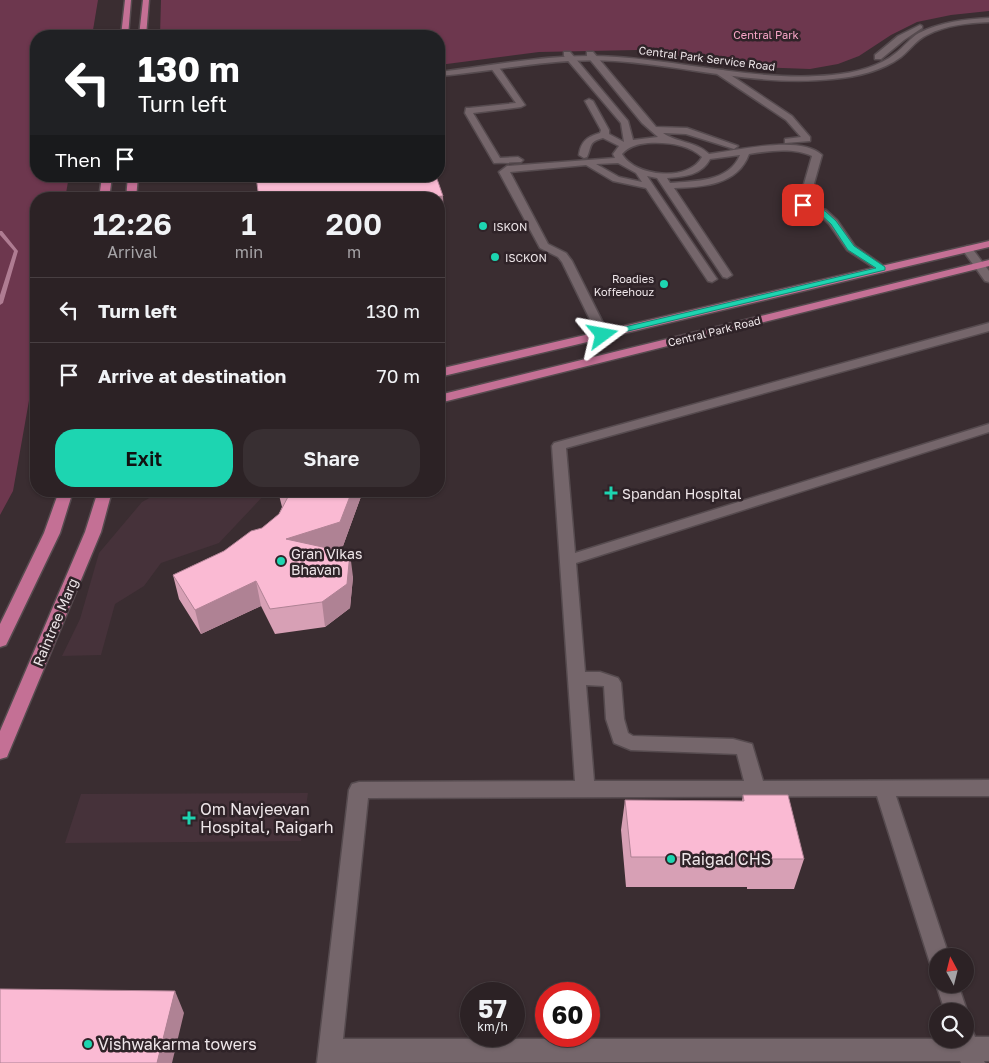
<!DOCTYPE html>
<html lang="en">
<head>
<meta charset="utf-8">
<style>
	body { margin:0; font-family:"Golos Text",sans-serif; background:#382f32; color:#f1f3f6; height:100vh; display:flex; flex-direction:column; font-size:19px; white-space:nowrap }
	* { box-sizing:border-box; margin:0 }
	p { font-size:16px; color:#a6a4a7 }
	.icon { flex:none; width:28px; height:28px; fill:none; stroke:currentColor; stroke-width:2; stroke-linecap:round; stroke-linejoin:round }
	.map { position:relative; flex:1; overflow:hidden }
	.panel { position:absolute; left:30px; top:192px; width:415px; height:305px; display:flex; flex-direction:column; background:#2c2225; border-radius:20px; box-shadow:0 1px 4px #0004,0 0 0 1px #483f42 }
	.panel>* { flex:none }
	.banner { position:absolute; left:30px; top:30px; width:415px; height:152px; border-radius:20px; box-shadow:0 1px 4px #0004,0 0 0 1px #483f42; background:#202124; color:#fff; overflow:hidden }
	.needle { width:32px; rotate:353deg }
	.fabs { position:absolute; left:929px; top:948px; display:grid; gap:10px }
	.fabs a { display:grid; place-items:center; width:45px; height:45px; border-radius:50%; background:#2c2225; box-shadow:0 1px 4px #0004,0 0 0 1px #483f42; font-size:25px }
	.speed { position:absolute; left:460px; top:982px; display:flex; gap:10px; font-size:25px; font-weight:700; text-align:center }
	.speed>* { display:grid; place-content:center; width:65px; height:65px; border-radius:50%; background:#2c2225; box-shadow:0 1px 4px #0004,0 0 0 1px #483f42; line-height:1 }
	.speed small { font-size:12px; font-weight:400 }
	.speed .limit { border:8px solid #d22; background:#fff; color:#111 }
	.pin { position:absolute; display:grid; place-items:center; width:42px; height:42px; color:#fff; margin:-21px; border-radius:10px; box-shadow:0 2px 8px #0006 }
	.me { position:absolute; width:55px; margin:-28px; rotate:77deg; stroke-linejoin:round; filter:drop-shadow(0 0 4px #0008) }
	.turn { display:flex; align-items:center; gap:18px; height:105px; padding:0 25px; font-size:22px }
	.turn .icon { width:65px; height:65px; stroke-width:2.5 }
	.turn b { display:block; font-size:35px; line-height:42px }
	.then { display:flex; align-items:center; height:48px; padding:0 25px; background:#0003; gap:10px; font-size:19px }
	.eta { display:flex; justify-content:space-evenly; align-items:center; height:85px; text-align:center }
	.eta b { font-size:30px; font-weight:600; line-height:35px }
	.action { display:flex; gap:10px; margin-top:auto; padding:10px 25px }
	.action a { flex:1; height:58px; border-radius:20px; background:#1dd5b1; color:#111; font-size:20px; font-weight:600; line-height:58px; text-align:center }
	.action a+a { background:#382f32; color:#f1f3f6 }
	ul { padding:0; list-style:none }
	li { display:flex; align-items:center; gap:15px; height:65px; padding:0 25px; border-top:1px solid #483f42 }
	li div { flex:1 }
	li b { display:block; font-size:19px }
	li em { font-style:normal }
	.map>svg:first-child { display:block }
	.built { fill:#46323a }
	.green { fill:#6d374e }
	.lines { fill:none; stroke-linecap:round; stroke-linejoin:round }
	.stream { fill:#af7c92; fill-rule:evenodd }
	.street-casing { stroke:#564b4f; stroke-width:3 }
	.secondary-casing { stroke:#564b4f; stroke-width:3 }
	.primary-casing { stroke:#564b4f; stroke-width:3 }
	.street { fill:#75666b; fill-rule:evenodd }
	.secondary { fill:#75666b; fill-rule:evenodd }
	.primary { fill:#c47095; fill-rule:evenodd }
	.wall { fill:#d7a0b5 }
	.shaded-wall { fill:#af8294 }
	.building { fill:#fabad3; stroke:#af8294 }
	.route { fill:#1dd5b1; stroke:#138a73 }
	.poi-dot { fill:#1dd5b1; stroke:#2f2328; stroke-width:2 }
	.labels { text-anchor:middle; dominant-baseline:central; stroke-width:5; stroke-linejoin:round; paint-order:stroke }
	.far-park-label { font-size:11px; fill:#f8a6c7; stroke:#2f2328 }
	.far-street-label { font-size:11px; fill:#eee6e9; stroke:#2f2328 }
	.far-poi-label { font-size:11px; fill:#eee6e9; stroke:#2f2328; text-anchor:start }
	.poi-label { font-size:14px; fill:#eee6e9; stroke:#2f2328; text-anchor:start }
	.street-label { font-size:14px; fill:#eee6e9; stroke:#2f2328 }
	.near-poi-label { font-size:16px; fill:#eee6e9; stroke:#2f2328; text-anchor:start }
</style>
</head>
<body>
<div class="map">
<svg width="989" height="1063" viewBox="0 0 989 1063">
	<rect width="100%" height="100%" fill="#3a2d31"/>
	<!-- built -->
	<path class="built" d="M162 491H268L219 543 161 563 144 586 115 604 101 655 62 656 80 619 99 553 142 502Z
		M308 793 301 841 65 843 81 794Z"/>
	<!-- green -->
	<path class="green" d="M0 0H98L92 36H36V176H69L65 199H36V361L13 491 0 515Z
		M161 0H989V11L951 15 917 22 891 35 859 56 838 64 810 69 757 67 637 50 539 52 439 65V36H160Z"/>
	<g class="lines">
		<!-- stream -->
		<path class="stream" d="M0 231H2L18 251 3 303 0 305V295L14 251 0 235Z"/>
		<!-- street casing -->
		<g class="street-casing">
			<path id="street" d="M564 52H570L628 121 633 140 658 137 642 123 587 56V52H593L656 127 687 128 738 146 734 149 686 134 663 133C677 143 696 141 709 154 737 151 800 134 822 155L808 205 826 210 837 220 855 246 888 269 883 272 879 271 847 250 829 224 819 214 803 211 798 205 812 156C793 147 769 151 749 154 738 185 703 187 674 188L732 275 727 278 723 277 657 178 647 176 717 279 712 282 708 281 646 188 613 181 586 165 510 172 548 244 566 253 572 261 609 335 607 338H599L562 262 558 257 540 248 499 172 507 166 615 158 613 154 619 146 603 138C588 142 592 146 587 157L584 158 579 155C581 141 587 137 600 133L601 130 585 101 589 99 593 101 609 130V134L624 142 621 123 564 56ZM648 143C666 142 688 144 702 157 689 182 635 177 622 154 629 146 638 144 648 143ZM740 155C729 182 695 181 670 183L667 178C684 177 702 175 710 159ZM618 163 636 173 642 182 619 177 596 164Z
				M492 66H498L525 105 521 107 473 113 500 158 518 157 523 160 521 162 494 163 465 113 466 108H469L516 103 491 68Z
				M717 70H723L792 116 810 137V141L785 143V139L801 137 786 120 717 74Z
				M967 246 971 247 989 271V282L985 281 962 249Z
				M989 323V331L566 448 575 553 989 424V432L576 563 585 672H600L618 678 621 683 624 719 628 733 633 736 733 739 752 744 763 781 989 780V796H896L949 956H938V966L930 963 877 796 368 798 343 1039H965V1028L973 1032 975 1037H989V1061H984L985 1063H961L960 1061 317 1063 349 790 352 784 359 782 575 781 552 446 554 443ZM586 685 604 686 606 719 614 743 631 750 737 754 744 781H594Z
				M938 980V984H958L967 1011 965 1017V1011H945L936 984Z"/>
		</g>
		<!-- secondary casing -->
		<g class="secondary-casing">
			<path id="secondary" d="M989 18V22C968 23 946 25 927 35 916 40 910 50 901 57 882 71 856 77 833 79 760 87 688 66 615 61 556 57 498 71 439 76V72C498 65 557 52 617 57 689 62 760 82 832 75 854 73 879 67 896 53 904 47 910 38 919 33 940 22 966 19 989 18Z
				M920 25 922 26V28L904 40 881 59H875V55L898 36Z"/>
		</g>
		<!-- primary casing -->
		<g class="primary-casing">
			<path id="primary" d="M125 0H131L128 36H121Z
				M143 0H149L146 36H139Z
				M102 176H112L109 199H99Z
				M128 176H138L136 199H126Z
				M989 241V247L439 377V369Z
				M989 260V266L439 403V395Z
				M59 491H73L60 533 8 641 6 645 0 647V624L44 533Z
				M98 491H112L101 532 9 752 7 757 0 759V731L85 532Z"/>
		</g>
		<!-- street -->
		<use href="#street" class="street"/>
		<!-- secondary -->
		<use href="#secondary" class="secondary"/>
		<!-- primary -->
		<use href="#primary" class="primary"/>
	</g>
	<!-- wall -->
	<path class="wall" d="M278 491H363L343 546 333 549 353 577 350 608 325 627 275 634 261 606 201 634 179 599 173 575 224 551 262 528 279 514 282 507Z
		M743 795 804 859 794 889H747V887H626L621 830 625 800 742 801Z"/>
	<!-- shaded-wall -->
	<path class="shaded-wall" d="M443 196 444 215 439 216V199H411Z
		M352 491H363L343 546 290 563 286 539Z
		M350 553 353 577 350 608 325 627 322 602Z
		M256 581 261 606 201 634 195 610Z
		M175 991 184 1013 172 1063H157Z"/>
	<!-- building -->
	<path class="building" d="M256 176H436L443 196 411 199H259Z
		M291 491H352L340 522 286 539 350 553 347 584 322 602 270 609 256 581 195 610 173 575 224 551 251 531 262 528 279 514Z
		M743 795H788L804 859H756L755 857H631L625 800 744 801Z
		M0 989 175 991 157 1063H0Z"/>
	<!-- route -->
	<path class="route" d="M803 202 809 207 825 211 836 221 854 246 885 267V270L603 337 599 335 603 332 876 268 848 250 831 224 820 214 803 210 799 205Z"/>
	<!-- markers -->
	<g class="poi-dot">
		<circle cx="483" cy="226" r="5"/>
		<circle cx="495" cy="257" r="5"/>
		<circle cx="664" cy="284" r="5"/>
		<path d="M608.5 485.5h5v5h5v5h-5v5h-5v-5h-5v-5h5z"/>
		<circle cx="281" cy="561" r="5"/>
		<path d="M186.5 810.5h5v5h5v5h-5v5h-5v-5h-5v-5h5z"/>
		<circle cx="671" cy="859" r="5"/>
		<circle cx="88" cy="1044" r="5"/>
	</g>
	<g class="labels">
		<!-- far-park labels -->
		<g class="far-park-label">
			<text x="766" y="34">Central Park</text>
		</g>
		<!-- far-street labels -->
		<g class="far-street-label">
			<text transform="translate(707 58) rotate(7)">Central Park Service Road</text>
			<text transform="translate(714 331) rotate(-14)">Central Park Road</text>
		</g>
		<!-- far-poi labels -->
		<g class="far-poi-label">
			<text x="493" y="226">ISKON</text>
			<text x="505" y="257">ISCKON</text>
			<text x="654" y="278" text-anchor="end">Roadies<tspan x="654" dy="13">Koffeehouz</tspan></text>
		</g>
		<!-- poi labels -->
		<g class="poi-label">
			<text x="622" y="493">Spandan Hospital</text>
			<text x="291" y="553">Gran Vikas<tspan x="291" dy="16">Bhavan</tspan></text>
		</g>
		<!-- street labels -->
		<g class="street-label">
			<text transform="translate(55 622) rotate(-67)">Raintree Marg</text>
		</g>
		<!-- near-poi labels -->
		<g class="near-poi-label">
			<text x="200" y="809">Om Navjeevan<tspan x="200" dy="18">Hospital, Raigarh</tspan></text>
			<text x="681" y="859">Raigad CHS</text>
			<text x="98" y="1044">Vishwakarma towers</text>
		</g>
	</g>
</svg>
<div class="fabs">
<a><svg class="needle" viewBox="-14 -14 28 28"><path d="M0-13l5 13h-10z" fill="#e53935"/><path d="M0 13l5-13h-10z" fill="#a6a4a7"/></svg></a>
<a><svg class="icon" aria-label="search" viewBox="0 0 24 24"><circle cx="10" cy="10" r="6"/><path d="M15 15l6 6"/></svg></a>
</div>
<div class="speed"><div>57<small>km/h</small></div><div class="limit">60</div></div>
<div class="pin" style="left:803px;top:205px;background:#d93025"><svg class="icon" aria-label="arrive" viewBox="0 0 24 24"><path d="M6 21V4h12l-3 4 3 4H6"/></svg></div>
<svg class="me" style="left:603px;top:335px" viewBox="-20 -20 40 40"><path d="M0-17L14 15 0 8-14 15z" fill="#1dd5b1" stroke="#fff" stroke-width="4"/></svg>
<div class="banner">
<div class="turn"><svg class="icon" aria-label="left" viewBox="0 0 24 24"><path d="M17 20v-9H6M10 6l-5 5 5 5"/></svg><div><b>130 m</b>Turn left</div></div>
<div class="then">Then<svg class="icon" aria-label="arrive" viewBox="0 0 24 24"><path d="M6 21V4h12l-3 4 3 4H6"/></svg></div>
</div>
<section class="panel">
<div class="eta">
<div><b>12:26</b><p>Arrival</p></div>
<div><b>1</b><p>min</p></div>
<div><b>200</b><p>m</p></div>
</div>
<ul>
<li><svg class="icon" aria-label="left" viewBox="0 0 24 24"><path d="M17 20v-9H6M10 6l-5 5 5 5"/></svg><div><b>Turn left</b></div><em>130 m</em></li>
<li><svg class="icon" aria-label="arrive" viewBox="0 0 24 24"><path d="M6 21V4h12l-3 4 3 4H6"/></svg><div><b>Arrive at destination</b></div><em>70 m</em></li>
</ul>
<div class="action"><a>Exit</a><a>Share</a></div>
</section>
</div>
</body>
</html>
